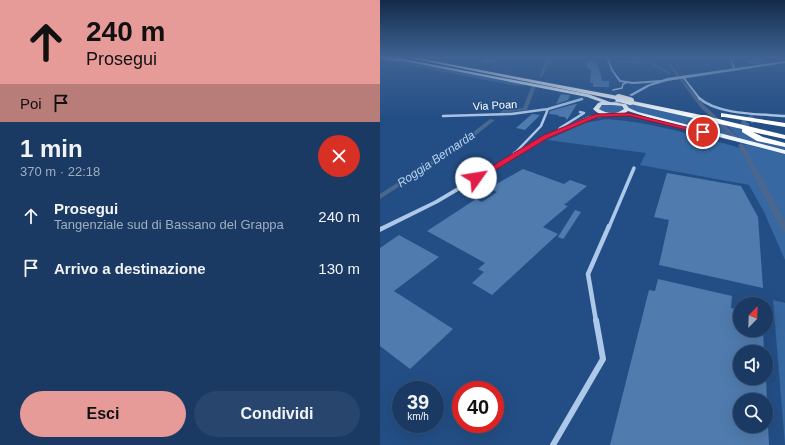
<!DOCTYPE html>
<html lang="it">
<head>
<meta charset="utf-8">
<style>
	body { margin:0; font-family:Arial,sans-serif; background:#27456d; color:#f1f3f6; height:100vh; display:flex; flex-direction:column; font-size:15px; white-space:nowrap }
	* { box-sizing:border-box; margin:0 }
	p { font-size:13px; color:#9fadbf }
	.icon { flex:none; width:22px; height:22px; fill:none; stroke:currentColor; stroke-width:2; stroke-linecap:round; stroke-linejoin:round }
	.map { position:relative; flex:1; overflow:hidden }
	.panel { display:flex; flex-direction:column; background:#1a3a64; width:380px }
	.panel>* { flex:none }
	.banner { background:#e69b98; color:#111; overflow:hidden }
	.needle { width:26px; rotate:23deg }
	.fabs { position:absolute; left:353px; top:297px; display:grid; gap:8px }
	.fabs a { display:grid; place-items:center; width:40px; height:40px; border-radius:50%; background:#1a3a64; box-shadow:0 4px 16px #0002,0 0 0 1px #385478; font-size:20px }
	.speed { position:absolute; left:12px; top:381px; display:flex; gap:8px; font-size:20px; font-weight:700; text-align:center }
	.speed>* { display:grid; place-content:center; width:52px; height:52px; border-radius:50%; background:#1a3a64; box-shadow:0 4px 16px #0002,0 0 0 1px #385478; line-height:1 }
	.speed small { font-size:10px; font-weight:400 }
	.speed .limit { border:6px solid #d22; background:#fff; color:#111 }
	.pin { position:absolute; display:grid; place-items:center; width:34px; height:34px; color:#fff; margin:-17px; border:2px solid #fff; border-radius:50%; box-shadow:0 1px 4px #0007 }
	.me { position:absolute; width:44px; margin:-22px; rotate:58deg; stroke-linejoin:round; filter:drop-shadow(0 0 3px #0008) }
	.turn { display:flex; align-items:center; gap:14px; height:84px; padding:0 20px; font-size:18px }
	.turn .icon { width:52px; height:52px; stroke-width:2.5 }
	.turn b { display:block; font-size:28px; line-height:34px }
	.then { display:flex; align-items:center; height:38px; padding:0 20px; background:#0003; gap:8px; font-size:15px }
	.round { display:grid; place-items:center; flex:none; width:42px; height:42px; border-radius:21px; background:#27456d }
	.headline { display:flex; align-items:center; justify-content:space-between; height:68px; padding:0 20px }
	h1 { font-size:24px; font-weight:800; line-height:30px }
	.cta { display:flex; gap:8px; margin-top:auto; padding:8px 20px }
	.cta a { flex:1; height:46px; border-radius:24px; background:#e69b98; color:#111; font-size:16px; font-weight:800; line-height:46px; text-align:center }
	.cta a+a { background:#27456d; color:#f1f3f6 }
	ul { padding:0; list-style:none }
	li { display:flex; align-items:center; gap:12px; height:52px; padding:0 20px }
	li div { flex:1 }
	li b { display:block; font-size:15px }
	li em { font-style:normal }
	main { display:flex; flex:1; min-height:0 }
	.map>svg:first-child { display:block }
	.green { fill:#3768a1 }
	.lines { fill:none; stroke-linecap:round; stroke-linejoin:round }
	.canal { fill:#4a688f; fill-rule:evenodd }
	.building { fill:#507bae }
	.motorway-tunnel { stroke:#446997; stroke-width:8; stroke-dasharray:8 3.5; stroke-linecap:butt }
	.path { stroke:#adc8e8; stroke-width:1; stroke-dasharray:1 1.5; stroke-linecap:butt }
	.service { stroke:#adc8e8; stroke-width:1.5 }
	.minor-far4 { stroke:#adc8e8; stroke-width:2 }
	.minor-far3 { stroke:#adc8e8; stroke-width:2.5 }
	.minor-far2 { stroke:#adc8e8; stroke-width:3.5 }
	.minor-far1 { stroke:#adc8e8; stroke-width:4.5 }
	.minor { stroke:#adc8e8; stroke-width:6 }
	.tertiary { fill:#adc8e8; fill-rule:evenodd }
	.primary { fill:#eff5fe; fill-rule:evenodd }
	.motorway { fill:#fff; fill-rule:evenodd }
	.primary-bridge { stroke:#eff5fe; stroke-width:4.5 }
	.motorway-bridge-far1 { stroke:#fff; stroke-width:5.5 }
	.motorway-bridge { stroke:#fff; stroke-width:8 }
	.route { fill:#e11d48; stroke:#92132f }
	.labels { text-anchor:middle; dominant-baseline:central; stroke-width:3; stroke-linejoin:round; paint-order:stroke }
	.far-street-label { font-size:11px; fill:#fff; stroke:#234e85 }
	.far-water-label { font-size:12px; font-style:italic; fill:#b8d2f0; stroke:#234e85 }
</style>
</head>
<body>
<main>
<section class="panel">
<div class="banner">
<div class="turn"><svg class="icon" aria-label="ahead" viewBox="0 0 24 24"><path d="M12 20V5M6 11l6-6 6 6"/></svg><div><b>240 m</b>Prosegui</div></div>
<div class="then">Poi<svg class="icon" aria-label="arrive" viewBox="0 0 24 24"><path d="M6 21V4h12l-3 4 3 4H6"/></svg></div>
</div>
<div class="headline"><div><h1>1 min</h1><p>370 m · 22:18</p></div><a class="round" style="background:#d93025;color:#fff"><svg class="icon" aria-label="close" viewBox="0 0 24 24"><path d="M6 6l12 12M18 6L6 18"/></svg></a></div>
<ul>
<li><svg class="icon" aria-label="ahead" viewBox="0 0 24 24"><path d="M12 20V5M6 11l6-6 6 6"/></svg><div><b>Prosegui</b><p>Tangenziale sud di Bassano del Grappa</p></div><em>240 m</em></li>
<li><svg class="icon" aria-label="arrive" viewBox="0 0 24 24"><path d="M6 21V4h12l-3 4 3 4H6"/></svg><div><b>Arrivo a destinazione</b></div><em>130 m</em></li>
</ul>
<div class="cta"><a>Esci</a><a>Condividi</a></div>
</section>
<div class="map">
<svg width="405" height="445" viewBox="0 0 405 445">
	<rect width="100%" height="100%" fill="#234e85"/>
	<!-- green -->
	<path class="green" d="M8 58 148 85 137 86 1 60Z
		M246 102 338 122 350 136 258 113 249 110Z
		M227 104 241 106 244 109C238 116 228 113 220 110L219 107Z
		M226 119C274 122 320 137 367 150L364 144 405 154V260L384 212 369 185 260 165 266 153 167 140 205 123Z
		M346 124 359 127 367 135 377 140 405 147V149L359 138Z
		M393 300 405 303V445Z"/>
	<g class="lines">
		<!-- canal -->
		<path class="canal" d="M167 57H171L162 77 159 78Z
			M284 57H286L300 77 325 106 357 136V138H353L321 108 299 79Z
			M152 85 156 86 147 110 121 113 120 112 123 110 143 108Z
			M110 119 115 120 87 142 0 199V194L83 140Z
			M361 143 364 145 405 221V232L401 229 358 145Z"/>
	</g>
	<!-- building -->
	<path class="building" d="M111 57 124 58 111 63 100 61Z
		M380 58 388 62 377 64 366 63V60Z
		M205 61H216L221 75 222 81H229V87H213V83H210L211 69H208Z
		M181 94 190 95 188 100 176 104Z
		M195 104H197L187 120 185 117 177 116 179 115 169 114 170 111Z
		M152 114 160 115 145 130 136 128Z
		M143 169 184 184 190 180 207 186 184 205 188 206 163 227 178 234 112 295 92 283 104 272 98 269 105 263 47 231 96 199 102 202 117 192 111 189 115 187 113 186Z
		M287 173 361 186 378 217 383 288 279 265 289 220 274 217Z
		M195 210 201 212 186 235 183 239 178 237Z
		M19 235 59 257 14 291 73 329 30 369 0 346V248Z
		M278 279 352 296 351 308 360 310V330H383L384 352H360V378H386L387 400H360V426H388L389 445H230L269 290 275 291Z"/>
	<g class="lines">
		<!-- motorway-tunnel -->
		<path class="motorway-tunnel" d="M365 129V123L374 118"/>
		<!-- path -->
		<path class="path" d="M234 61 271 63 291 74"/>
		<!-- service -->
		<path class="service" d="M350 57 354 68
			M233 90 242 88 243 84 246 83"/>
		<!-- minor-far4 -->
		<path class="minor-far4" d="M227 57 232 70 240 81 253 83 281 81
			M303 77 320 99"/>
		<!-- minor-far3 -->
		<path class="minor-far3" d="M319 98C338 115 380 114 405 116
			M168 109 202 99
			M63 116 131 114 168 109 161 126 134 154
			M178 131 180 128 204 113 200 112"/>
		<!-- minor-far2 -->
		<path class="minor-far2" d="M133 155 135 153
			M229 227 254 168"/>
		<!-- minor-far1 -->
		<path class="minor-far1" d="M216 321 208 274 229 226"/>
		<!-- minor -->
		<path class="minor" d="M173 445 223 359 216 320"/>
		<!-- tertiary -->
		<path class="tertiary" d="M405 61V63L287 81 270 86 252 96 249 95 267 85 287 78Z
			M240 100 242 101 241 102 232 104 230 103Z
			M231 114H233V116L212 118 168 138 58 203 0 232V227L54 201 164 136 209 116Z"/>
		<!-- primary -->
		<path class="primary" d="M18 58 208 94 230 102 246 104 249 108 258 112 405 150V154L292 125 248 111C238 119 222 118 213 109L218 103 221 102 207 97 19 60ZM222 105H232L242 106 244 109C236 115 227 114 219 109Z"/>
		<!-- motorway -->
		<path class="motorway" d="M25 57H32L238 96 241 98 238 100Z
			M248 100 326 116 405 135V139L373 132 383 137 405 143V147L377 141 362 132V129L246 103 245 102Z
			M341 113 405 123V127L344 117H341Z"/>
		<!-- primary-bridge -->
		<path class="primary-bridge" d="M4 57 19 59"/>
		<!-- motorway-bridge-far1 -->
		<path class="motorway-bridge-far1" d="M238 98 243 99"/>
		<!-- motorway-bridge -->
		<path class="motorway-bridge" d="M239 98 250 101"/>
	</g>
	<!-- sky -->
	<linearGradient id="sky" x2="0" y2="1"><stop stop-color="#132b49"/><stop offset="0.48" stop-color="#3f6394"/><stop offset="1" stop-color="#3f6394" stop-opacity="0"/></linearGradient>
	<rect width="405" height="119" fill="url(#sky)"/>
	<!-- route -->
	<path class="route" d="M249 113 326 132 323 134 249 116 218 117 168 138 99 180H96L92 178 164 135 216 114Z"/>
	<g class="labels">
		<!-- far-street labels -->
		<g class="far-street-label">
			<text transform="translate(115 105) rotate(-3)">Via Poan</text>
		</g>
		<!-- far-water labels -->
		<g class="far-water-label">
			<text transform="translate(56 159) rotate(-34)">Roggia Bernarda</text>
		</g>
	</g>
</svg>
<div class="fabs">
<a><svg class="needle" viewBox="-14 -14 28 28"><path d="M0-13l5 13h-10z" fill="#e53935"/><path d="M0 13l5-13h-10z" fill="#9fadbf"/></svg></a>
<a><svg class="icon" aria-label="sound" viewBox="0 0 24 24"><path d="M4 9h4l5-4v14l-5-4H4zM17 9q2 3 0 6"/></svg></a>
<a><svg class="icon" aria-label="search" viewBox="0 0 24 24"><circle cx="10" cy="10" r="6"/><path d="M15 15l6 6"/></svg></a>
</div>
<div class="speed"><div>39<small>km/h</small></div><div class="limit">40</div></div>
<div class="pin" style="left:323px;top:132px;background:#d93025"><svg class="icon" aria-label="arrive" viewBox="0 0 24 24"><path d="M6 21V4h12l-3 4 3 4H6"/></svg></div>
<svg class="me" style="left:96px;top:178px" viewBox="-20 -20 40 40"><circle r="19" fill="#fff"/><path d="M0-13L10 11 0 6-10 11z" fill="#e11d48"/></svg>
</div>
</main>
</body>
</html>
